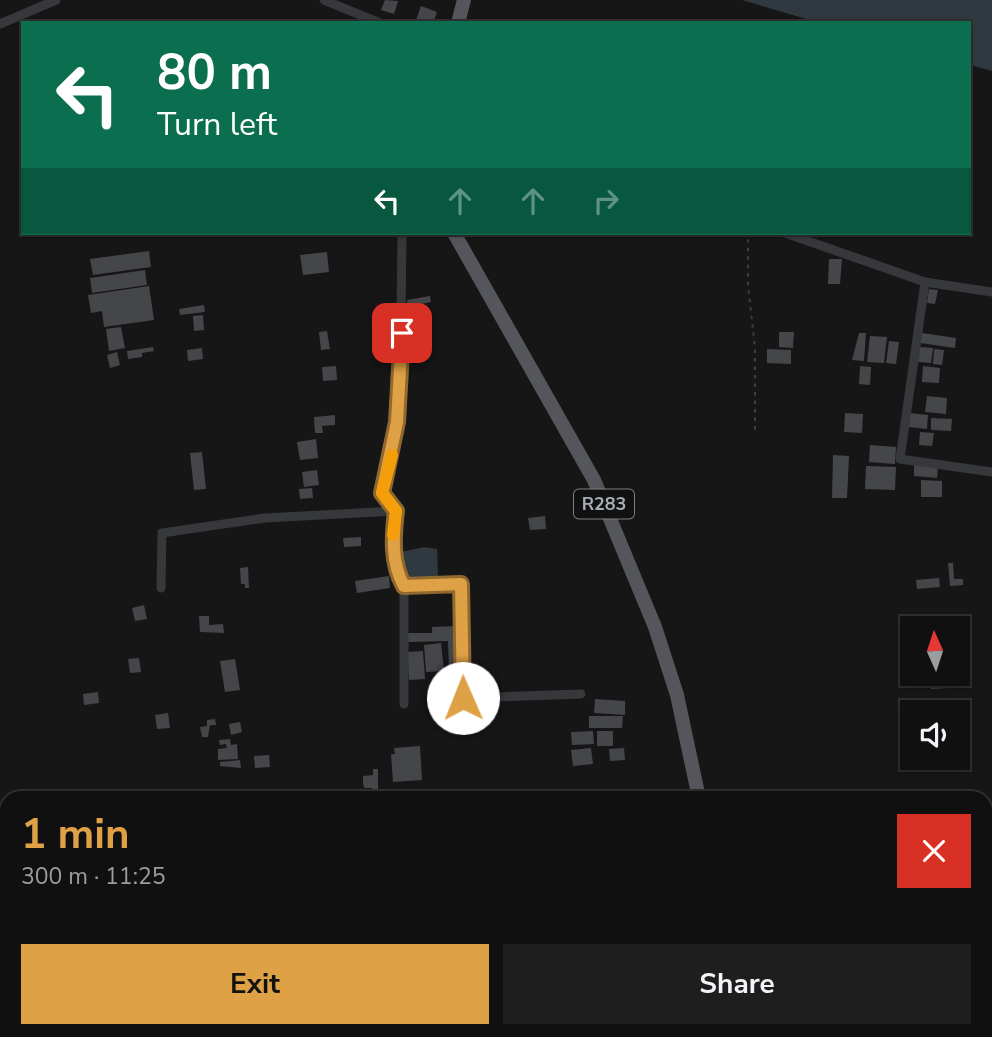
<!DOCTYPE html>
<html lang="en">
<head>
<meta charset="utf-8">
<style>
	body { margin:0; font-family:"Nunito Sans",sans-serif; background:#1e1e1f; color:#f1f3f6; height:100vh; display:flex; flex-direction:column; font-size:26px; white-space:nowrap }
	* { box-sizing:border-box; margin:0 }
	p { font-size:23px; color:#9c9d9f }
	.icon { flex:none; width:38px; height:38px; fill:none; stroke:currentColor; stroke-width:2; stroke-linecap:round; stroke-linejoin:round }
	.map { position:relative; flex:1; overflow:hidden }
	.details { position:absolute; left:0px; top:791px; width:992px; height:247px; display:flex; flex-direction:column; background:#101011; border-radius:21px 21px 0 0; box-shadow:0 2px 5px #0004,0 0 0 2px #303031 }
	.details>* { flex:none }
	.banner { position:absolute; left:21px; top:21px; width:950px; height:214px; border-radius:0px; box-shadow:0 2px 5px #0004,0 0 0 2px #303031; background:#0b6e4f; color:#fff; overflow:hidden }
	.needle { width:46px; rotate:357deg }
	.fabs { position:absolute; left:900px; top:616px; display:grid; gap:14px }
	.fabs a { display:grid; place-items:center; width:70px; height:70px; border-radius:0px; background:#101011; box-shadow:0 2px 5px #0004,0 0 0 2px #303031; font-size:35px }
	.pin { position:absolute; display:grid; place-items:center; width:60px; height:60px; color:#fff; margin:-30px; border-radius:14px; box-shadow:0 4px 10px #0006 }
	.me { position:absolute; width:77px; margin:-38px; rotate:359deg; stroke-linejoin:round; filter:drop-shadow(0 0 5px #0008) }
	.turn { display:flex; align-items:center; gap:24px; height:147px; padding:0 21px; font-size:32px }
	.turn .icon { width:91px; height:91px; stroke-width:2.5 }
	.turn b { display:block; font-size:49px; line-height:60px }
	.lanes { display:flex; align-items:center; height:66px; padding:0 21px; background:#0003; justify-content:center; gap:35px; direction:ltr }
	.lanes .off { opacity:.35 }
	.round { display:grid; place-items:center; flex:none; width:74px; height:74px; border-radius:0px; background:#1e1e1f }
	.head { display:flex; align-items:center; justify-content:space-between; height:119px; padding:0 21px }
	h1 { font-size:42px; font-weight:700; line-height:52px; color:#dfa146 }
	.button { display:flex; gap:14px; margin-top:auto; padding:14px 21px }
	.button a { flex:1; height:80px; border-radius:0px; background:#dfa146; color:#111; font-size:28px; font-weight:700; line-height:80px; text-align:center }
	.button a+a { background:#1e1e1f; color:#f1f3f6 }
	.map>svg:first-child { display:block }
	.water { fill:#30393f }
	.building { fill:#45464a }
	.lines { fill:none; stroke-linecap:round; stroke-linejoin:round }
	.path { stroke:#3d3f43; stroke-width:2; stroke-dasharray:3.5 5; stroke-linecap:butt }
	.street { stroke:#37383c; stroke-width:9 }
	.primary { stroke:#54565b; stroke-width:14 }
	.route-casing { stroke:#91692e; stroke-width:18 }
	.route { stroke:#dfa146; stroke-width:12 }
	.slow { stroke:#f59e0b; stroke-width:12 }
	.labels { text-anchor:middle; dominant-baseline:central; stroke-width:5; stroke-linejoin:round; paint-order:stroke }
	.shield { fill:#111112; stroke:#7b7f85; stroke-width:2 }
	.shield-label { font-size:18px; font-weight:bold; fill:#a9aeb6 }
</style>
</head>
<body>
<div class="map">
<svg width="992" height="1037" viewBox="0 0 992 1037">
	<rect width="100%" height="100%" fill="#161617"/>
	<!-- water -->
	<path class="water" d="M742 0H992V71L970 65V23H820Z
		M424 547 437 549 438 576 436 579 411 582 405 574 401 552Z"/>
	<!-- building -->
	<path class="building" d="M385 0 398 1 394 14 381 10Z
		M421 6 437 12 433 23H415Z
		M149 251 151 267 93 275 90 259Z
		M327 252 329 272 303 275 300 255Z
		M829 259H842L840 284H828Z
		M145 270 147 285 92 293 90 278Z
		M149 286 154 320 104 327 102 311 91 313 88 295Z
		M929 289 938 290 935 304 927 303Z
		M430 296 431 302 408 307 407 300Z
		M204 305 205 312 180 315 179 309Z
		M203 315 204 330 194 331 193 316Z
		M429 318 430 331 414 333 413 319Z
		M121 327 125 348 109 351 106 329Z
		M327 331 330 349 321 350 319 332Z
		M779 332H794L793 348 779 347Z
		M859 333H866L864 361 852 360Z
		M922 333 956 338 955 348 920 343Z
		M870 336 887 337 884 363 867 362Z
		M889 341 899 342 896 364 886 363Z
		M153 347 154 351 142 353V357L128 359 127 351Z
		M920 347 933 348 931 363 918 362Z
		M202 348 203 359 188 361 187 350Z
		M767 349 791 350V364L767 363Z
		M934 349 944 350 942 365 933 364Z
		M117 352 120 365 110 368 107 355Z
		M336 366 337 380 323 381 322 367Z
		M860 366 871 367 870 385 859 384Z
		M923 366 940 368 939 383 922 382Z
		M927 396 947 398 946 414 925 412Z
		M845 413 863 414 862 433 844 432Z
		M910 413 928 415 927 429 909 427Z
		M335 415V425L322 426 323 433H315L314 417Z
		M931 418 952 419 951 431 931 430Z
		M920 432 934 433 932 446 919 445Z
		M316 439 318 458 300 460 297 442Z
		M870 445 896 447 895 464 869 462Z
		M202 452 206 489 194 490 190 453Z
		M833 455 849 456 847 498H832Z
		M914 465 938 467 937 478 914 476Z
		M866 466 896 467 895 490 865 489Z
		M317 470 319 485 304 487 302 472Z
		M921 480 942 481V497H921Z
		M312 488 313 498 300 499 299 489Z
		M545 516 546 529 530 530 528 518Z
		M361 537V546L344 547 343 538Z
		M948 563H953L954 579H963V585L950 586Z
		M248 567 249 588H245V584H241L240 568Z
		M389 576 390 588 357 593 355 581Z
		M939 578 940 587 917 589 916 580Z
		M144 605 147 619 135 621 132 608Z
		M199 616H209V625L223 624 224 633 200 632Z
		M456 626V668H449L448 641 408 642V633H432V627Z
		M441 643 444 671 426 672 424 645Z
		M423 651 425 679 409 680 407 652Z
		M139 658 141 672 130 673 128 659Z
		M235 659 240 690 225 692 220 661Z
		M930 674H945L947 688 931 689Z
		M98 692 99 703 84 705 83 694Z
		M595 699 625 701V715L594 713Z
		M168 713 170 728 157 729 155 715Z
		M589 716H623L622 728H589Z
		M215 719 216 725H210L208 737H202L200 727 207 726V720Z
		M240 722 242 732 231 735 229 724Z
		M593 731 594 744 572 745 571 732Z
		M597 731H613V746H597Z
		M230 739 231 745 237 744 238 759 218 760V749L227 748 226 744 220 745 219 740Z
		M420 746 422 780 393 782 391 754H395L394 748Z
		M591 748 593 764 573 766 571 750Z
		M624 748 625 760 610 761 609 749Z
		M269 755 270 767 255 768 254 756Z
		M240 760 241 768 220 766V762Z
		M373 769H378V794H372V788H364L363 783V776L373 775Z"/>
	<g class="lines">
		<!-- path -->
		<path class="path" d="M754 233 748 240V285L755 348V430"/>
		<!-- street -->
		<path class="street" d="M324 0 380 23
			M0 24 56 0
			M402 233 400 400 395 444 382 493 396 511C394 536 391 563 404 586V704
			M785 233 925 282 992 292
			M925 282 900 459 992 472
			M404 586 461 585 463 698 581 694
			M161 588 162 533 265 518 396 511
			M985 914 992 913
			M122 1037 138 1031"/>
		<!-- primary -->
		<path class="primary" d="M458 23 464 0
			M454 233 594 480 655 627 677 695 699 798
			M737 1031 738 1037"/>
	</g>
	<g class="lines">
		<!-- route casing -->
		<g class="route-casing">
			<path id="route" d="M402 333 397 422 382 493 396 511C393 536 391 563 404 586L461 584 463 698"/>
		</g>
		<!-- route -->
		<use href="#route" class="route"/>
		<!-- slow -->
		<path class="slow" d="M392 455 382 493 396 511 393 535"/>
	</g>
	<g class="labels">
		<!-- shield labels -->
		<rect class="shield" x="574" y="489.5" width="60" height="29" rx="5"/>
		<g class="shield-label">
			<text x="604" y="504">R283</text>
		</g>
	</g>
</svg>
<div class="fabs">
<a><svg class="needle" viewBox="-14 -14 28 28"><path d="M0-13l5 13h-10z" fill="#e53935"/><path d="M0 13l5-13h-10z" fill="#9c9d9f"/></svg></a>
<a><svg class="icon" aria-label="sound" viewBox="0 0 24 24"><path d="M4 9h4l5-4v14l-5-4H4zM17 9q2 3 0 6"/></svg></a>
</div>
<div class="pin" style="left:402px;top:333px;background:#d93025"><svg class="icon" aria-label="arrive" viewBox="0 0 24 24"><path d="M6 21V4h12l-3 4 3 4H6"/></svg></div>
<svg class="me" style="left:463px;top:698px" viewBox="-20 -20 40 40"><circle r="19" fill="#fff"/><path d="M0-13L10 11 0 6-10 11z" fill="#dfa146"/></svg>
<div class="banner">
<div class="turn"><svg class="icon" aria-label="left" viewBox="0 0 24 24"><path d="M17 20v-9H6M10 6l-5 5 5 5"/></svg><div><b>80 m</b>Turn left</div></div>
<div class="lanes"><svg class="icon" aria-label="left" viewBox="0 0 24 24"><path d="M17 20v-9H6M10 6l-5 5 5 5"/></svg><svg class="icon off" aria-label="ahead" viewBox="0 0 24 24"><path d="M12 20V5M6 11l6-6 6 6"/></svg><svg class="icon off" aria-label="ahead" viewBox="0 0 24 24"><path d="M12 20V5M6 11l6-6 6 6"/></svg><svg class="icon off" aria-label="right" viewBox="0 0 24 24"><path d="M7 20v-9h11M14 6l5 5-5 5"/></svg></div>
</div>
<section class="details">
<div class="head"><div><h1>1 min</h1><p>300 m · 11:25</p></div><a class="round" style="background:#d93025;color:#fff"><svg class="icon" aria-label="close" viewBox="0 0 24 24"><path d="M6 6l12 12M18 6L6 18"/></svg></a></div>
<div class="button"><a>Exit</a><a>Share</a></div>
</section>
</div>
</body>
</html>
